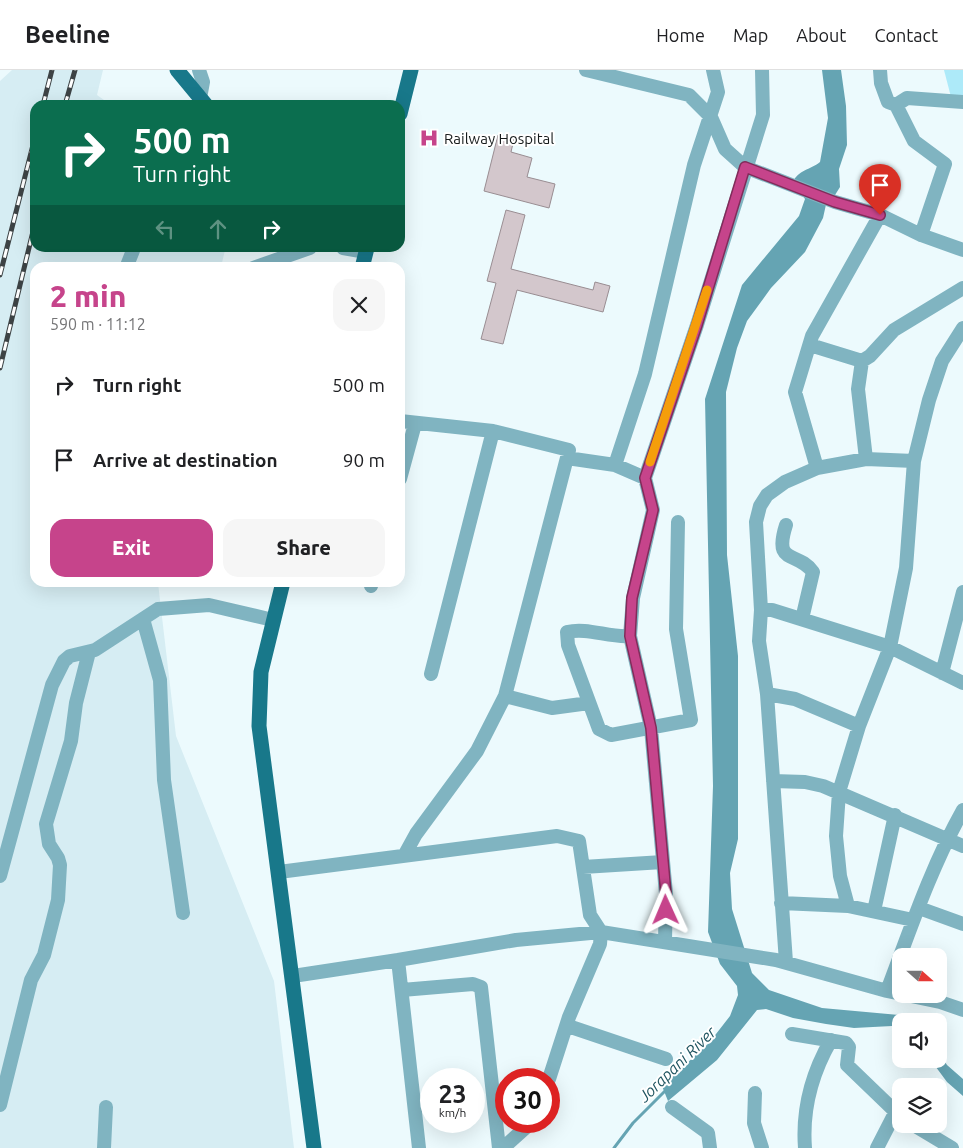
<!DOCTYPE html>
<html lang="en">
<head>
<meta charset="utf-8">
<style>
	body { margin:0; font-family:Ubuntu,sans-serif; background:#f6f6f6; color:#202124; height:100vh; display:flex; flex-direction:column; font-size:19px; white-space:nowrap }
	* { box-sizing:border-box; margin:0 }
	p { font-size:16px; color:#757577 }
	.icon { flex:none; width:28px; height:28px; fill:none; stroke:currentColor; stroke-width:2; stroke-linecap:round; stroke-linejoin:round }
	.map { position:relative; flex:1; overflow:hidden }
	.sheet { position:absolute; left:30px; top:192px; width:375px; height:325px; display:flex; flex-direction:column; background:#fff; border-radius:15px; box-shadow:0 5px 20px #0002 }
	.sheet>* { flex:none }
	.hud { position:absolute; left:30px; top:30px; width:375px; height:152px; border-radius:15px; box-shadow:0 5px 20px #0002; background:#0b6e4f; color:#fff; overflow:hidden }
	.needle { width:32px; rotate:111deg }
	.tools { position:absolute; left:892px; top:878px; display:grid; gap:10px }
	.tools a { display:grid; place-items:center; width:55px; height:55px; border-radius:10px; background:#fff; box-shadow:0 5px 20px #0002; font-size:25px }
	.speed { position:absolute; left:420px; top:998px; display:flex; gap:10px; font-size:25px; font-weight:700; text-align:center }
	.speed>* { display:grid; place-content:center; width:65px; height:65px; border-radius:50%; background:#fff; box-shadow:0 5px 20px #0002; line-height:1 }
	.speed small { font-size:12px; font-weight:400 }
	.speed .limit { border:8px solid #d22; background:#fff; color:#111 }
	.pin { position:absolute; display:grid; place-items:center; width:42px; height:42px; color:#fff; margin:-51px -21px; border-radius:50% 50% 50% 0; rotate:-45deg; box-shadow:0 0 5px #0007 }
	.pin .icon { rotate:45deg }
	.me { position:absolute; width:55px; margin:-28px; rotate:359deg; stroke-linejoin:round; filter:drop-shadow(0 0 4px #0008) }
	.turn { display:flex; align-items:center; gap:18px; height:105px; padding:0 20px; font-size:22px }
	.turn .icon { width:65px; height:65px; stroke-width:2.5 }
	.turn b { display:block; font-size:35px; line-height:42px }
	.lanes { display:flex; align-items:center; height:48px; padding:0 20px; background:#0003; justify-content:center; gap:25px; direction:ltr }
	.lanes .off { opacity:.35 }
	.round { display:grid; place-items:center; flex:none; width:52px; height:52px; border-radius:15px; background:#f6f6f6 }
	.summary { display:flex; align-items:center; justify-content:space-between; height:85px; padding:0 20px }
	h1 { font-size:30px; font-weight:800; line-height:38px; color:#c6448b }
	.primary-button { display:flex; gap:10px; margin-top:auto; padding:10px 20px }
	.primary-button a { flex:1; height:58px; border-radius:15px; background:#c6448b; color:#fff; font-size:20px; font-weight:800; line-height:58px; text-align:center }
	.primary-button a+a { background:#f6f6f6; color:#202124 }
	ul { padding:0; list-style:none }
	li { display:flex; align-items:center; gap:15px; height:75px; padding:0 20px }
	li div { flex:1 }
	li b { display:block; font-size:19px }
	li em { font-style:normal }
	header { display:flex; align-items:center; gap:30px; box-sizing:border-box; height:70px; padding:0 25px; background:#fff; border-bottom:1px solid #e0e0e0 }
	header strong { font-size:24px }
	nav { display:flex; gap:28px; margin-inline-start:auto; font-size:18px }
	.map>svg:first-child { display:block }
	.built { fill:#d6edf3 }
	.green { fill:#adeaf9 }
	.water { fill:#65a4b3 }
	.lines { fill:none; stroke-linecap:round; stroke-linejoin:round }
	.stream { stroke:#65a4b3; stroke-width:3 }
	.building { fill:#d3c7cc; stroke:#998d92 }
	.minor { stroke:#80b4c1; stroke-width:14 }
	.major { stroke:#18788a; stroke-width:15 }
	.rail-casing { stroke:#3d4345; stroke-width:5 }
	.rail { stroke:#fff; stroke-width:3; stroke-dasharray:9; stroke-linecap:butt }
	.route-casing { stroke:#812c5a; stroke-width:12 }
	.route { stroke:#c6448b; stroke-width:9 }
	.slow { stroke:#f59e0b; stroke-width:9 }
	.labels { text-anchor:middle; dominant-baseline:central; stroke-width:4; stroke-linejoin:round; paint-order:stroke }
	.poi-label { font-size:15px; fill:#171c1d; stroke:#fff; text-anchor:start }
	.water-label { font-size:16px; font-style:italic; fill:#205561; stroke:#fff }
</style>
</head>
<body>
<header>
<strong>Beeline</strong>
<nav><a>Home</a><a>Map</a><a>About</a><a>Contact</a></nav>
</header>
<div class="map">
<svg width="963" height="1078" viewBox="0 0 963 1078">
	<rect width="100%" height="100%" fill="#ecfafd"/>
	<!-- built -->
	<path class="built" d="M12 0H103L97 25 111 35H35V178H224L225 180 221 197 35 198V512L158 513 176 666 274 911 294 1078H0V11Z"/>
	<!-- green -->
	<path class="green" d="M944 0H963V26L951 27Z"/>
	<!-- water -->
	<path class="water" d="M822 0H841L846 36 847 75 839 99 840 117 835 125 827 130 823 148 805 182 771 218 747 251 737 278 726 322 727 485 738 586V769L730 803 732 839 752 903 769 920 822 938 899 945 915 951H901V959L892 956 854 958 826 954 793 948 766 939 757 940 717 990 668 1031 662 1016 709 973 730 946 738 925 737 916 720 894 708 862 713 716 705 329 742 215 799 146 805 129 793 112C798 100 810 100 820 92L828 48Z
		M939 983 947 995 963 1009V1026L947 1012 930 989H939Z"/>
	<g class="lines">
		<!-- stream -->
		<path class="stream" d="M614 1078 633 1053 667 1019"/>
	</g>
	<!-- building -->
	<path class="building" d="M498 65 514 69 511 82 532 88 527 107 555 114 549 138 484 121Z
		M506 140 525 145 511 199 593 220 595 212 610 216 603 242 517 220 503 274 481 269 496 213 487 211Z"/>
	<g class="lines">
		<!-- minor -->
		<path class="minor" d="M199 0 203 12 200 28
			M586 0 689 25 711 47 725 79 745 97 835 132 880 145 921 165 963 180
			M880 0 881 13 888 32 896 35 914 71 945 94 921 165
			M896 35 907 28 963 32
			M343 178 366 182
			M126 198 134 178
			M253 198 310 178
			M810 275 862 291 870 286 894 260 963 218
			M862 291 858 319 866 389
			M400 351 493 361 569 380 505 626 477 681 416 764 405 784
			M567 388 615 395 645 408
			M615 395 645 304 694 95 718 22 713 0
			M817 398 795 322 812 266 880 145
			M400 409 415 354
			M786 455C773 496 797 480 813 502L802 549
			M371 516 372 512
			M761 540H772L890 577 963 613
			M143 549 160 610 164 710 183 843
			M630 566C609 568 588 557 567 562L568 575 599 659 611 665 691 650 676 559 678 452
			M942 603 963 522
			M431 604 493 361
			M767 624 795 629 859 656
			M505 626 552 638 589 633
			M773 711 805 712 823 716 963 776
			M583 797 663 792
			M279 802 557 766 579 771 590 845 601 862 600 874 569 947 549 1009
			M0 806 52 615 64 591 70 586 95 580 158 539 209 535 273 550
			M781 833 848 836 913 850
			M848 836 840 806 836 766 839 722 859 656 890 577 906 498 914 391 929 330 942 291 963 258
			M919 838 963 854
			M874 841 895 745
			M665 871 666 824 651 658 630 566 633 528 653 440 645 408 697 255 763 45 762 0
			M398 890 516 870 601 862 776 890 887 921 940 932 963 940
			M786 892 767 624 759 571 761 540 756 452 760 436 767 425 785 412 817 398 866 389 914 391
			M293 906 398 890 419 1078
			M402 920 473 914 481 917 499 1078
			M887 921C910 860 931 797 963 740
			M568 956 666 989
			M792 964 846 973 849 977 847 995 901 1047
			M755 1023 754 1053 762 1078
			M0 1035 31 910 44 885 58 830 60 795 58 788 49 774 46 754 71 671 76 633 89 582
			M672 1037 708 1063 710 1078
			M912 1054 952 1078
			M104 1078 106 1037
			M503 1078 533 1051
			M805 1078C802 1039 812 1003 831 970
			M877 1078 895 1043"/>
		<!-- major -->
		<path class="major" d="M177 0 206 35
			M400 44 411 0
			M362 198 367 178
			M283 512 261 602 259 656 314 1078"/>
		<!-- rail casing -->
		<g class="rail-casing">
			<path id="rail" d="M43 35 52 0
				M65 35 75 0
				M0 205 35 67
				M0 298 35 153"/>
		</g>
		<!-- rail -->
		<use href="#rail" class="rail"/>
	</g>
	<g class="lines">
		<!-- route casing -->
		<g class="route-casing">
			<path id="route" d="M666 840V824L651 658 630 566 632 528 653 440 645 408 697 255 745 97 835 132 880 145"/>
		</g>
		<!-- route -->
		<use href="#route" class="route"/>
		<!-- slow -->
		<path class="slow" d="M650 392 707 220"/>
	</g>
	<!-- icons -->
	<defs>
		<g id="hospital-bare" transform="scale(1.5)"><path d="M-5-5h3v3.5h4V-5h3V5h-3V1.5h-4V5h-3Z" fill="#c6448b" stroke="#fff" stroke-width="2.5" paint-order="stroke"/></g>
	</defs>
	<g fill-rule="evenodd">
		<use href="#hospital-bare" x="429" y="68"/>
	</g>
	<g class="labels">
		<!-- poi labels -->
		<g class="poi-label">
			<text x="444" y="68">Railway Hospital</text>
		</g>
		<!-- water labels -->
		<g class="water-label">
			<text transform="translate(677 994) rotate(-44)">Jorapani River</text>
		</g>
	</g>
</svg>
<div class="tools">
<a><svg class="needle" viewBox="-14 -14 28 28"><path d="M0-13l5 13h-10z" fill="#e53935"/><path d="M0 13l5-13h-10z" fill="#757577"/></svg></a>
<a><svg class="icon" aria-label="sound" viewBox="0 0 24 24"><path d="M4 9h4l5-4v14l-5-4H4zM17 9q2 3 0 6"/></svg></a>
<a><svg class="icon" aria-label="layers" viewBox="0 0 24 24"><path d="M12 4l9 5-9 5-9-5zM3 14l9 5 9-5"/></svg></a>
</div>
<div class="speed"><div>23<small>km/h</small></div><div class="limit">30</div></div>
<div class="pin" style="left:880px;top:145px;background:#d93025"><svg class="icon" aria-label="arrive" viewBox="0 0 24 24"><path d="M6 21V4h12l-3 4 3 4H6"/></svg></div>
<svg class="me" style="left:666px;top:840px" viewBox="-20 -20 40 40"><path d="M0-17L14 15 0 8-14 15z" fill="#c6448b" stroke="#fff" stroke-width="4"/></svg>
<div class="hud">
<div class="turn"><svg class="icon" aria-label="right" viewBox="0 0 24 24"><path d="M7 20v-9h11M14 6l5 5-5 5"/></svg><div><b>500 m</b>Turn right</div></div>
<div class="lanes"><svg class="icon off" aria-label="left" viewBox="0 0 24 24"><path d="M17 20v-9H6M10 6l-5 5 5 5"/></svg><svg class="icon off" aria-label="ahead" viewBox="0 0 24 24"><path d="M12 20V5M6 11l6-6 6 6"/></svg><svg class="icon" aria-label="right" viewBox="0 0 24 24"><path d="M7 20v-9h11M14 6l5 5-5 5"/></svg></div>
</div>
<section class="sheet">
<div class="summary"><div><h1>2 min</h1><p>590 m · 11:12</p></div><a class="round"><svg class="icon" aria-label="close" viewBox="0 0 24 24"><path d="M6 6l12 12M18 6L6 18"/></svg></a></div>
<ul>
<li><svg class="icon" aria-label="right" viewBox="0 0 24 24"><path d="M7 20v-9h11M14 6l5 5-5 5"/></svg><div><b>Turn right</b></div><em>500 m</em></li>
<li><svg class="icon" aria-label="arrive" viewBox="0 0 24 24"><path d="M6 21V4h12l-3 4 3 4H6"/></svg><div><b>Arrive at destination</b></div><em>90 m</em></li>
</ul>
<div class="primary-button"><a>Exit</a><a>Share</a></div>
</section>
</div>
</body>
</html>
